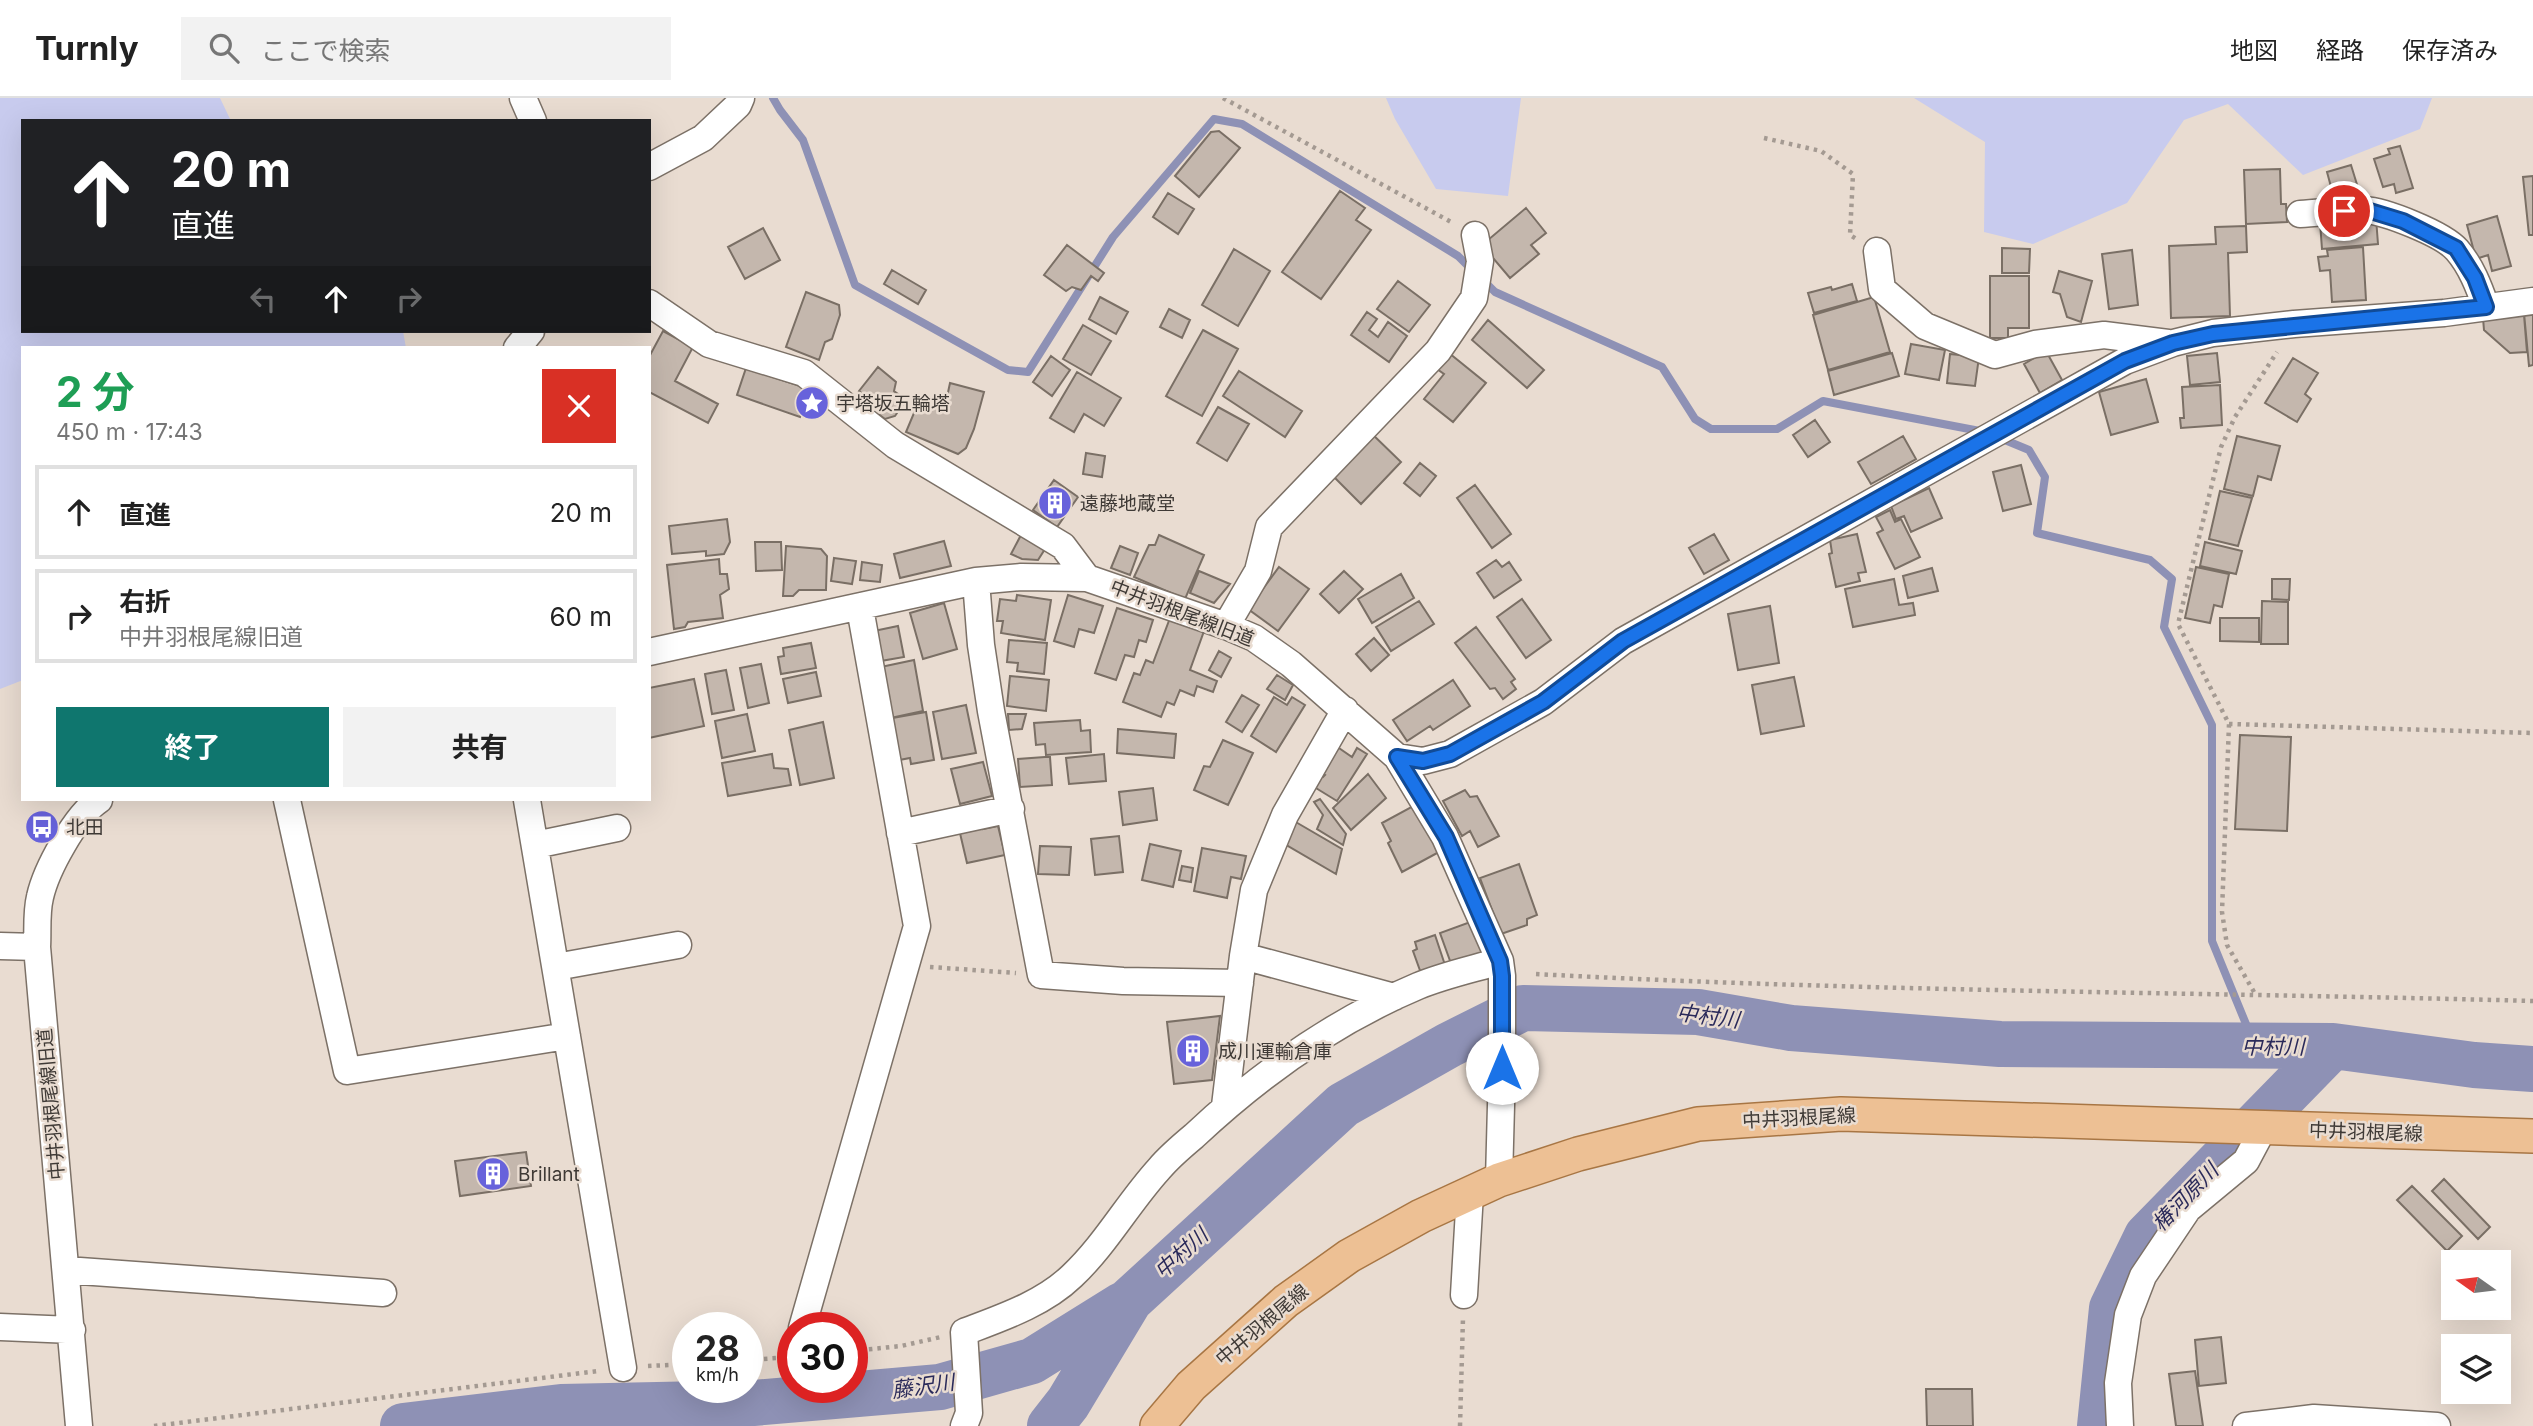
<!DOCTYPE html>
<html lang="ja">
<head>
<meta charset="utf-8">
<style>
	body { margin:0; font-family:Inter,"Noto Sans JP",sans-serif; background:#f2f2f2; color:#222; height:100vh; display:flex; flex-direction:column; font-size:26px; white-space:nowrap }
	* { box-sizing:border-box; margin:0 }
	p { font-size:23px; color:#767676 }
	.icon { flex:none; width:38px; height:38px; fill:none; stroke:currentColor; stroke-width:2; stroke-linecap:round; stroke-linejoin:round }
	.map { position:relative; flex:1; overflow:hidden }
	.drawer { position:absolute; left:21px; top:248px; width:630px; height:455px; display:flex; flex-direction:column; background:#fff; border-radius:0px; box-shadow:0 7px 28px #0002 }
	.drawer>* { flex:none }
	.guide { position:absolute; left:21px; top:21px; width:630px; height:214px; border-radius:0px; box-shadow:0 7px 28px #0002; background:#202124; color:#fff; overflow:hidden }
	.needle { width:46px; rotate:284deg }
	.buttons { position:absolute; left:2441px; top:1152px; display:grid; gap:14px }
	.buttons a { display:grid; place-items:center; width:70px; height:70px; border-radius:0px; background:#fff; box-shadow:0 7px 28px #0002; font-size:35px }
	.speed { position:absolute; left:672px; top:1214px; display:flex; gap:14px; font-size:35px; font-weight:700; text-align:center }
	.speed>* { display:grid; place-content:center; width:91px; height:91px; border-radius:50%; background:#fff; box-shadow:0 7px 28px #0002; line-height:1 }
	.speed small { font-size:18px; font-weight:400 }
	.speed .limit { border:10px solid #d22; background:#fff; color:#111 }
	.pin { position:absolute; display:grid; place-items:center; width:60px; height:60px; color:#fff; margin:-30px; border:4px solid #fff; border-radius:50%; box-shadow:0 2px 7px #0007 }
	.me { position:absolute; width:77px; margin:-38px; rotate:0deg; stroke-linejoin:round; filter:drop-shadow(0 0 5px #0008) }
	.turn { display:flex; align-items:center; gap:24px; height:147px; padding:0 35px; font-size:32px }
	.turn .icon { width:91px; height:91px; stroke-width:2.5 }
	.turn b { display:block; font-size:49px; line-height:60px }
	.lanes { display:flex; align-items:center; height:66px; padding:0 35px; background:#0003; justify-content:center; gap:35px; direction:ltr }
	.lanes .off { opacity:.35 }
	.round { display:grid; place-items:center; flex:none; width:74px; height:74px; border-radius:0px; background:#f2f2f2 }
	.head { display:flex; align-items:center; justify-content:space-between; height:119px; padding:0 35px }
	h1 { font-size:42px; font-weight:700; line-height:52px; color:#1e9e55 }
	.primary-button { display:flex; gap:14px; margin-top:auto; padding:14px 35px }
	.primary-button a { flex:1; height:80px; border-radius:0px; background:#0f766e; color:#fff; font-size:28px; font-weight:700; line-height:80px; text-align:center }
	.primary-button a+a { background:#f2f2f2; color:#222 }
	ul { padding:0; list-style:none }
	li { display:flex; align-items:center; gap:21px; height:94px; margin:0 14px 10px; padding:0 21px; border:4px solid #e0e0e0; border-radius:0px }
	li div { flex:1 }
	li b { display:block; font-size:26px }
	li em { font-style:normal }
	header { display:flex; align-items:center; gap:42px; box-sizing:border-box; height:98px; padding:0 35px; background:#fff; border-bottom:2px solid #e0e0e0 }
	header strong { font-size:33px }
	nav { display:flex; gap:38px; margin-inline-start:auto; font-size:24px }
	.search { width:490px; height:63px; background:#f2f2f2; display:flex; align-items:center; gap:18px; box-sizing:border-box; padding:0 24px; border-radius:0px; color:#767676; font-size:26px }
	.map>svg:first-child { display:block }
	.green { fill:#c8cbee }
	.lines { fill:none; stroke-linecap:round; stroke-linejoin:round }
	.stream { stroke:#8e91b5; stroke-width:8 }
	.river { stroke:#8e91b5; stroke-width:46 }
	.building { fill:#c4b7ad; stroke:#7a6f65; stroke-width:2 }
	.minor-casing { stroke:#7c7167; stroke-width:29 }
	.major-casing { stroke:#a87644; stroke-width:36 }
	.path { stroke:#a49a92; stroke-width:4.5; stroke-dasharray:3.5 5; stroke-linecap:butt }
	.minor { stroke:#fff; stroke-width:26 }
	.major { stroke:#edc094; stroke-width:33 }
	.route-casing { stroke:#114b97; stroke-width:18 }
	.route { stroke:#1a73e8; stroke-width:12 }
	.labels { text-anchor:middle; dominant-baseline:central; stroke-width:5; stroke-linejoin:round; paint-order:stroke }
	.poi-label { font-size:19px; fill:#3f3a36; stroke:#e9dcd1; text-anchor:start }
	.street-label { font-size:19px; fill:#3f3a36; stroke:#e9dcd1 }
	.water-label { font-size:21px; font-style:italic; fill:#2a2a5a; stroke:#e9dcd1 }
</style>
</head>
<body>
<header>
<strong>Turnly</strong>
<div class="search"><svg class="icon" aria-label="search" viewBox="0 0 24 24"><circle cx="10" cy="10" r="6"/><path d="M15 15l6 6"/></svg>ここで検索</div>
<nav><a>地図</a><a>経路</a><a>保存済み</a></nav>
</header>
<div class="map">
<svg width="2533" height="1328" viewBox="0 0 2533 1328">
	<rect width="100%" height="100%" fill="#e9dcd1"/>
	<!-- green -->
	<path class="green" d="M0 0H220L231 23H23V233H403L406 250H23V582L0 591Z
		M1386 0H1521L1508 98 1436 91 1395 21Z
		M1914 0H2432L2420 31 2303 77 2228 6 2184 22 2127 105 2033 146 1984 134 1985 44Z"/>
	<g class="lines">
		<!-- stream -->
		<path class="stream" d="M773 0 780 12 803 42 855 187 1008 272 1028 274 1113 139 1214 21 1242 26 1458 158 1474 174
			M1484 183 1495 194 1662 269 1695 321 1711 331H1777L1823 303 1985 334
			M2000 340 2029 352 2045 379 2037 435 2150 462 2172 481 2164 529 2212 627V843L2255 948"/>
		<!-- river -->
		<path class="river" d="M403 1328 561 1309 753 1305 940 1289 1032 1263 1122 1207
			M1050 1328 1068 1305 1130 1202 1343 1007 1449 947 1523 910 1698 914 1791 930 2000 946 2333 948 2474 967 2533 971
			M2100 1328 2112 1210 2147 1138 2333 948"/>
	</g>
	<!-- building -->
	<path class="building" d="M1219 33 1240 50 1199 99 1175 78 1211 34Z
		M2400 48 2413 90 2396 95 2394 86 2383 89 2374 61 2390 56 2388 51Z
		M2351 67 2359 93 2334 100 2327 74Z
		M2280 71 2281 106H2286L2287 124 2246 126 2244 72Z
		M2533 78V137H2529L2523 79Z
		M1340 93 1365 110 1356 122 1371 132 1321 201 1282 174Z
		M1168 95 1194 111 1178 136 1153 119Z
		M1526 110 1546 135 1531 147 1539 156 1510 180 1482 147Z
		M2497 118 2511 168 2492 173 2488 157 2476 161 2467 127Z
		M2376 120 2378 146 2322 151 2320 124Z
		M2246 128 2247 154 2228 155 2230 218 2171 220 2169 148 2216 146 2215 129Z
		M763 130 780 162 745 181 728 149Z
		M1067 147 1104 175 1098 183 1091 178 1081 192 1072 189 1066 193 1044 177Z
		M2363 149 2366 202 2332 204 2330 172 2320 173 2318 159 2328 158 2327 152Z
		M2002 150 2030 151 2029 175H2002Z
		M1234 151 1270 173 1238 228 1202 207Z
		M2132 152 2138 207 2109 211 2102 156Z
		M892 172 926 192 918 206 884 186Z
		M2059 173 2092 183 2081 224 2067 219 2060 196 2053 194Z
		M1990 178H2029V230H2008V240H1990Z
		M1398 183 1430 207 1409 234 1377 211Z
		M1852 186 1857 203 1814 215 1808 195 1831 189 1832 192Z
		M806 194 839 207 840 217 832 241 825 244 819 262 786 249Z
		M1100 199 1128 214 1116 236 1089 221Z
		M1874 199 1890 254 1828 272 1813 217Z
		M1169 211 1190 222 1182 240 1160 229Z
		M1367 214 1377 221 1369 232 1378 239 1388 224 1407 238 1389 264 1351 237Z
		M2533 214V267L2529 268 2524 215Z
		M2524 217 2527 254 2510 255 2484 232 2483 220Z
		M1488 222 1544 272 1527 290 1472 242Z
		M1083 227 1111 243 1091 277 1063 261Z
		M1203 232 1238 251 1202 318 1166 298Z
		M663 233 693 249 675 283 718 306 708 325 649 294V259Z
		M1911 246 1945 252 1939 282 1905 276Z
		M2046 253 2062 282 2040 295 2024 266Z
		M1449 255 1486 285 1453 324 1424 301 1444 276 1437 271Z
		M1892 255 1899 278 1834 297 1828 273Z
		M2217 255 2220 284 2190 287 2187 258Z
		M1950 256 1979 259 1975 288 1947 285Z
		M1051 258 1070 272 1052 298 1033 284Z
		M2293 260 2318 275 2305 296 2311 301 2297 324 2265 305Z
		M878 269 896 284 894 293 906 302 895 318 885 321 877 315 880 310 859 293Z
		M746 270 809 291 800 319 737 297Z
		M1239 273 1302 313 1285 339 1223 298Z
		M1077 274 1121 300 1104 328 1084 316 1074 334 1050 320Z
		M2146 281 2158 324 2111 337 2099 294Z
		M950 285 984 294 974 331 966 350 958 356 906 334 919 303 937 310 941 301 947 299Z
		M2220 287 2222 327 2181 330 2180 320H2184L2182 289Z
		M1218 309 1249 326 1227 363 1197 345Z
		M1815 322 1830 344 1808 359 1793 337Z
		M1369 333 1401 364 1361 406 1329 374Z
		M1903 338 1916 361 1871 386 1858 364Z
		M2237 338 2280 348 2271 382 2258 378 2253 398 2224 391Z
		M1086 355 1105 358 1102 379 1083 376Z
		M1420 365 1436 378 1420 398 1404 385Z
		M2021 367 2031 406 2003 413 1993 374Z
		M1054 382 1078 399 1057 429 1033 412Z
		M1475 387 1511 436 1492 450 1457 400Z
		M1929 390 1942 420 1911 434 1904 418 1896 421 1891 408Z
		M2220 393 2252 400 2238 448 2209 441Z
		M1890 412 1895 424 1901 421 1920 459 1895 471 1877 435 1883 432 1876 419Z
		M727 421 730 444 724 456 706 458V453L672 456 669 428Z
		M1714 436 1729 462 1704 476 1689 450Z
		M1857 436 1866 474 1858 475 1860 483 1836 489 1829 456 1832 455 1830 442Z
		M1021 437 1045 451 1038 462 1022 461 1011 456Z
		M1159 437 1204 457 1185 501 1134 479 1149 447H1155Z
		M944 443 951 468 900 480 894 456Z
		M755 444H781L782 472 756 473Z
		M2205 444 2242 453 2236 476 2200 468Z
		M786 448 821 451 827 458 826 492H799L793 498H783Z
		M1120 448 1138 455 1130 477 1111 470Z
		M834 460 856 463 852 486 831 483Z
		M719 461 720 476H727L729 491 720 497 723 520 688 524 685 529 674 531 667 467Z
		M1496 462 1502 469 1509 464 1521 482 1494 500 1477 475Z
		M862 464 882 467 880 484 860 482Z
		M1279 469 1309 491 1278 533 1248 511Z
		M2196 469 2229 476 2222 509 2214 507 2210 525 2185 520Z
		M1932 470 1938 493 1908 500 1903 478Z
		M1199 473 1230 486 1214 505 1190 495Z
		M1344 473 1363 491 1339 515 1320 496Z
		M1401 476 1414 500 1372 525 1358 501Z
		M1894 481 1899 507 1913 505 1915 517 1853 529 1845 491Z
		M2272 481H2290L2289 502 2272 501Z
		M1017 497 1051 502 1045 542 1001 535 1003 523H997L1000 501 1016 503Z
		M1068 497 1103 508 1094 535 1079 531 1074 549 1054 543Z
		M1522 501 1551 542 1526 560 1497 519Z
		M1419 503 1434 526 1391 553 1376 529Z
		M2262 503 2288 504V546H2261Z
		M944 505 957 551 923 561 910 515Z
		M1770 508 1779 565 1738 572 1728 516Z
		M1117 510 1153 522 1146 544 1139 542 1134 559 1125 557 1116 582 1095 575Z
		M1170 520 1204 533 1190 572 1217 583 1213 594 1197 588 1194 598 1180 592 1174 607 1167 604 1161 619 1123 604 1134 575 1140 577 1146 562 1153 565Z
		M2220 520H2259V544L2220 543Z
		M898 528 904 559 875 564 869 534Z
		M1476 529 1515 581 1511 584 1516 591 1503 601 1495 590 1490 591 1455 545Z
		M1374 540 1389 557 1371 573 1356 556Z
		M1009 542 1047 545 1044 576 1017 573 1018 565 1007 564Z
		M811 545 816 570 781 576 778 559 784 558 783 550Z
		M1219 553 1231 560 1221 579 1209 572Z
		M914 562 923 613 886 621 876 570Z
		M761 566 769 605 748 610 740 570Z
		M726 572 734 612 712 616 705 576Z
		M816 574 821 598 788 605 783 581Z
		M1277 577 1293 587 1285 602 1267 591Z
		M1010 578 1049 582 1046 613 1007 608Z
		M1794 579 1804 628 1761 636 1752 587Z
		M694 581 704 628 649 640V590Z
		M1453 582 1470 608 1433 632 1430 628 1407 643 1393 622Z
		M1242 597 1259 607 1242 634 1226 624Z
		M1274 599 1287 607 1292 599 1305 607 1276 654 1251 638Z
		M966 607 976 655 942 661 933 614Z
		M926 614 934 662 911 666 910 660 894 663 887 621Z
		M747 616 755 653 722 660 715 623Z
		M1008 616H1026L1022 631 1009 632Z
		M1080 622 1081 633 1090 632 1091 654 1046 657 1045 646 1036 647 1034 625Z
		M823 624 834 680 800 687 789 632Z
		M1118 631 1176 636 1174 660 1117 655Z
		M2240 637 2291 639 2287 733 2235 731Z
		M1223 642 1253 655 1228 707 1194 692 1204 668 1210 669Z
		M1336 648 1352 659 1357 650 1367 656 1337 703 1311 687 1318 676 1323 679 1325 677 1320 674Z
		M772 656 774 670 788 671 791 687 728 698 722 665Z
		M1104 656 1106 683 1069 686 1066 660Z
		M1045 659H1050L1052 687 1020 689 1018 661Z
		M983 664 992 698 960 706 951 671Z
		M1368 676 1386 700 1351 732 1333 710Z
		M1153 690 1157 722 1123 727 1119 694Z
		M1465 692 1470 699 1477 698 1499 738 1478 749 1470 733 1462 738 1443 703Z
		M1320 701 1346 736 1343 747 1317 731 1323 717 1314 704Z
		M1415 707 1439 754 1402 774 1388 745 1391 743 1382 725Z
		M1294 723 1342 751 1336 776 1283 745Z
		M982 725 983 731 998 728 1005 757 967 765 959 731Z
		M1119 738 1123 774 1095 777 1091 741Z
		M1150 746 1181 753 1173 789 1142 782Z
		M1040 748 1071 749 1069 777 1038 776Z
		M1202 750 1246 758 1241 781 1231 779 1227 800 1194 793Z
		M1519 766 1537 817 1527 821V827L1501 836 1480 780Z
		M1182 768 1193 770 1191 784 1179 782Z
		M1473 823 1486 859 1453 871 1440 835Z
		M1435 837 1446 870 1422 878 1413 853 1417 851 1415 844Z
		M1220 918 1212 982 1174 986 1167 924Z
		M526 1054 531 1088 460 1098 455 1063Z
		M2444 1081 2490 1129 2478 1141 2432 1093Z
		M2412 1088 2462 1138 2447 1153 2397 1102Z
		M2221 1239 2226 1285 2199 1288 2195 1242Z
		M2195 1273 2203 1328H2176L2169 1276Z
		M1926 1291H1972L1973 1328H1927Z"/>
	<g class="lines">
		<!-- minor casing -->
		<g class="minor-casing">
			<path id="minor" d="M523 0 533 23
				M649 69 703 40 738 7 741 0
				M2300 116C2321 115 2343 111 2364 112 2385 113 2443 136 2457 152 2471 168 2479 189 2486 209
				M1877 153 1882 191 1925 228 1995 257 2035 246 2104 237 2168 245
				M649 205 709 246 804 275 895 347 1063 448 1087 480
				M517 250 531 233
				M976 483 981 547 991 613 1041 877 1123 883 1240 885
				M1226 528 1258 473 1269 429 1438 253 1474 200 1480 163 1475 137
				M649 554 976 483 1021 479 1087 480 1226 528 1254 540 1291 566 1397 659 1423 663 1450 656 1543 604 1623 543 2125 263 2173 245 2213 235 2294 226 2444 215 2533 203
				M1397 659 1445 739 1500 863 1502 878V970L1499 1082
				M287 702 347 973 567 938
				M527 702 623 1270
				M900 735 1011 711
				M535 747 617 730
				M0 848 37 849
				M1243 858 1394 899
				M556 869 678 847
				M1225 1008 1243 858 1254 792 1285 717 1345 612
				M66 1172 383 1195
				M1464 1197 1470 1095
				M0 1229 72 1232
				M802 1230 917 828 860 510
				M79 1328 37 849C38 833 36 815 40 799 46 772 75 718 99 702
				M964 1328 969 1315 964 1234C1001 1220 1043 1206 1072 1178 1106 1146 1128 1105 1159 1071 1169 1059 1182 1048 1194 1038 1259 977 1335 923 1418 888 1444 877 1473 871 1500 863
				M2120 1328 2118 1285 2128 1217 2143 1178 2188 1111 2246 1063 2263 1031
				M2246 1328 2314 1320 2437 1328"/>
		</g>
		<!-- major casing -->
		<g class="major-casing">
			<path id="major" d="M1157 1328 1191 1288 1286 1203 1349 1158 1421 1118 1499 1082 1578 1056 1698 1026 1841 1016 2533 1038"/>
		</g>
		<!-- path -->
		<path class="path" d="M1223 0 1453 125
			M1764 40 1821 53 1853 76 1850 137 1858 142
			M2229 626 2533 635
			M930 869 1016 875
			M1536 876C1868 894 2201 894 2533 903
			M2254 894 2227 847 2222 814 2229 626 2178 526 2221 349 2235 319 2277 254
			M852 1253 901 1248 941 1239
			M747 1262 793 1259
			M648 1268 688 1266
			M154 1328 598 1273
			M1460 1328 1463 1220"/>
		<!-- minor -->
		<use href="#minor" class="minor"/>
		<!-- major -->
		<use href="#major" class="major"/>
	</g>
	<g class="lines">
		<!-- route casing -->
		<g class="route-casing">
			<path id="route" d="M1502 970V878L1500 863 1446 739 1397 659 1423 663 1450 656 1543 604 1623 543 2125 263 2173 245 2213 236 2486 209 2475 180 2456 150 2403 123 2367 112 2344 113"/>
		</g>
		<!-- route -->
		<use href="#route" class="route"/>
	</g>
	<!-- icons -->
	<defs>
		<g id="sight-disc" transform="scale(1.75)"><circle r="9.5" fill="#6762db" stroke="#e9dcd1"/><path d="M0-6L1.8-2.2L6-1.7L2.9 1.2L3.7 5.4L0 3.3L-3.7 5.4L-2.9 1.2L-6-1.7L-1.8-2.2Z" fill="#fff"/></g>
		<g id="building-disc" transform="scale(1.75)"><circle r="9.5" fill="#6762db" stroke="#e9dcd1"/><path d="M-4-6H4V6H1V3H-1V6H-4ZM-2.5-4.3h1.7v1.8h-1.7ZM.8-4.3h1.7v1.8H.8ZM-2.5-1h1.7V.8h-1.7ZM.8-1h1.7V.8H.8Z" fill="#fff"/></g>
		<g id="bus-disc" transform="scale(1.75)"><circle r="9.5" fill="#6762db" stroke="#e9dcd1"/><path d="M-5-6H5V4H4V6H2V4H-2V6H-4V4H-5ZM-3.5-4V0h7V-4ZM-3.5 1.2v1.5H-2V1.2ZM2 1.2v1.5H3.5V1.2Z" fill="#fff"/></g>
	</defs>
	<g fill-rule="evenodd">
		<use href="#sight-disc" x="812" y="305"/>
		<use href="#building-disc" x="1055" y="405"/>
		<use href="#bus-disc" x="42" y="729"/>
		<use href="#building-disc" x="1193" y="953"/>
		<use href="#building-disc" x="493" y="1076"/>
	</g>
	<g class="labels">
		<!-- poi labels -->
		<g class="poi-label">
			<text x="836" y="305">宇塔坂五輪塔</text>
			<text x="1080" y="405">遠藤地蔵堂</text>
			<text x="66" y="729">北田</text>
			<text x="1218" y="953">成川運輸倉庫</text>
			<text x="518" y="1076">Brillant</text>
		</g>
		<!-- street labels -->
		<g class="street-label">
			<text transform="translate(1182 515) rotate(21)">中井羽根尾線旧道</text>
			<text transform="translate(51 1006) rotate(-95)">中井羽根尾線旧道</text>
			<text transform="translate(1799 1020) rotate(-3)">中井羽根尾線</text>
			<text transform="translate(2366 1034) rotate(2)">中井羽根尾線</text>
			<text transform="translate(1262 1227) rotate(-40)">中井羽根尾線</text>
		</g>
		<!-- water labels -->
		<g class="water-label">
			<text transform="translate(1708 918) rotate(7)">中村川</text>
			<text x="2273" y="948">中村川</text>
			<text transform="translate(2185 1099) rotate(-46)">椿河原川</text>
			<text transform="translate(1181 1155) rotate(-42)">中村川</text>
			<text transform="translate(923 1288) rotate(-8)">藤沢川</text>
		</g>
	</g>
</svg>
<div class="buttons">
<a><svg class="needle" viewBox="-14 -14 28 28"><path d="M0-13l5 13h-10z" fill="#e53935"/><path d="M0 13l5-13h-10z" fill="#767676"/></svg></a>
<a><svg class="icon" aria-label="layers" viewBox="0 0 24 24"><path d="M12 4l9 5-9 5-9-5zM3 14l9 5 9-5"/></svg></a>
</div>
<div class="speed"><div>28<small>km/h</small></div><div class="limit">30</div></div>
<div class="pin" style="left:2344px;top:113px;background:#d93025"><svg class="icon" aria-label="arrive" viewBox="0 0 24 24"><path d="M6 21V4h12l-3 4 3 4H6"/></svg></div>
<svg class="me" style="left:1502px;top:970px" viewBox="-20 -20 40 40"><circle r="19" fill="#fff"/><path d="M0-13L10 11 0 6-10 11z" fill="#1a73e8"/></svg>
<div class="guide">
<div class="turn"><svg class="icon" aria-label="ahead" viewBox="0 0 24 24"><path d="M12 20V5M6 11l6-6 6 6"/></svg><div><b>20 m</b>直進</div></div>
<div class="lanes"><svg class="icon off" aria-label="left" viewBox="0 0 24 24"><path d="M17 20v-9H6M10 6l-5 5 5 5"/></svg><svg class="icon" aria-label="ahead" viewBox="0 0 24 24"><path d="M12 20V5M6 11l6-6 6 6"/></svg><svg class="icon off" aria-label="right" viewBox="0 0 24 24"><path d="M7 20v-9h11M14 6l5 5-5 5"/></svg></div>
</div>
<section class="drawer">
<div class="head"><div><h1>2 分</h1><p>450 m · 17:43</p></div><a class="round" style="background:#d93025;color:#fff"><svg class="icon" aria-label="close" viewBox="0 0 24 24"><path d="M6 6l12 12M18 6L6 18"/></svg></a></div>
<ul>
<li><svg class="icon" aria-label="ahead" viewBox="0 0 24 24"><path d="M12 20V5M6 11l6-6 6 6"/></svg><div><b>直進</b></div><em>20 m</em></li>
<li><svg class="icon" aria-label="right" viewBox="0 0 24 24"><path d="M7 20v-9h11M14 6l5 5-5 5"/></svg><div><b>右折</b><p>中井羽根尾線旧道</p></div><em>60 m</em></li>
</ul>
<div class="primary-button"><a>終了</a><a>共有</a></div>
</section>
</div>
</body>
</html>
